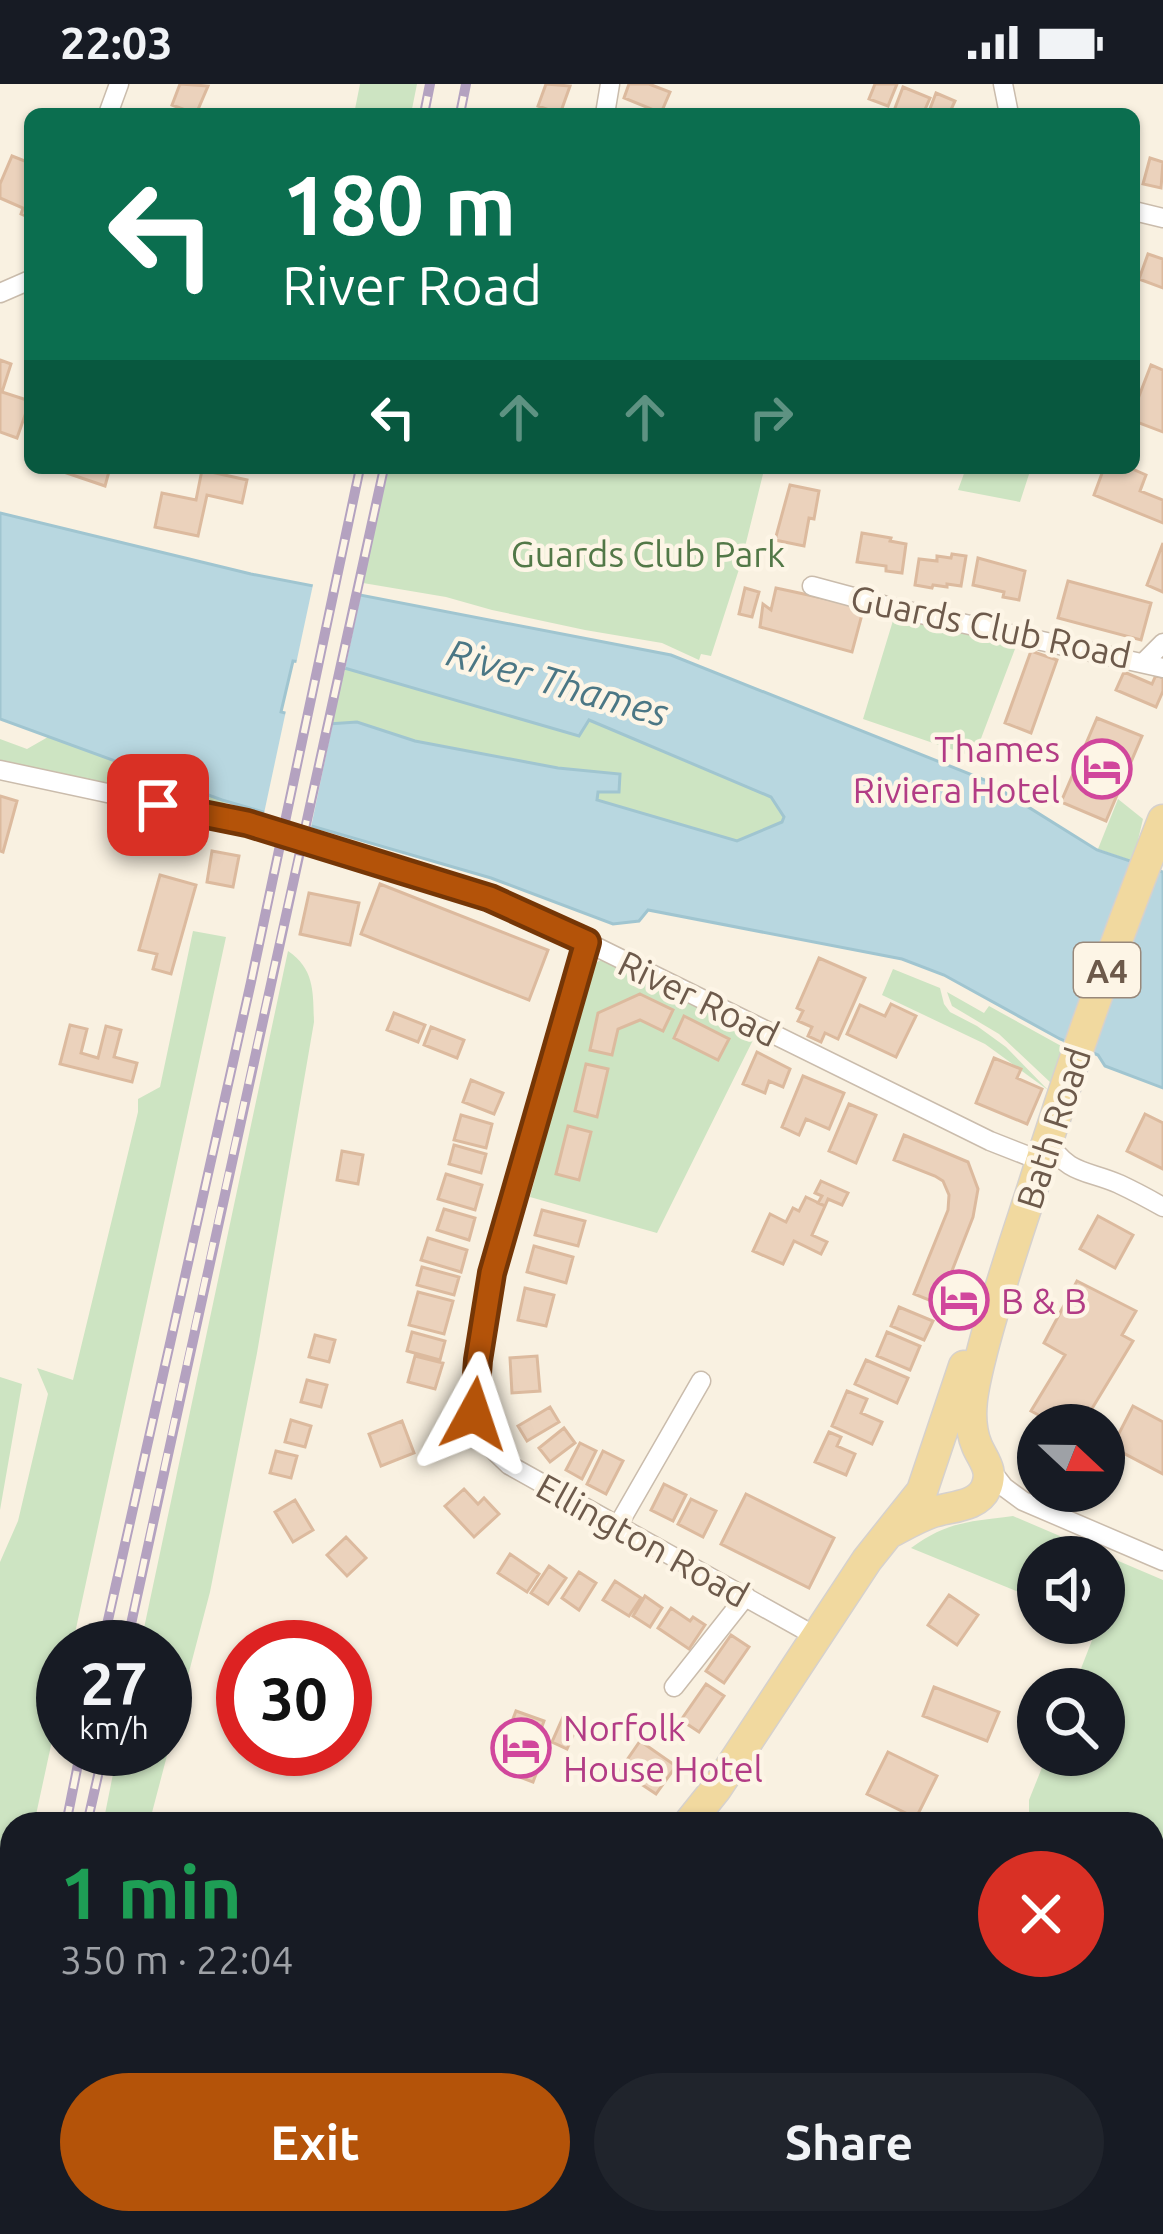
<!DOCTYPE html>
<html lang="en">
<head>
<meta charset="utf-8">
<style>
	body { margin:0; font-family:Ubuntu,sans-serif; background:#20242c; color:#f1f3f6; height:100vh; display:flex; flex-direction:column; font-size:45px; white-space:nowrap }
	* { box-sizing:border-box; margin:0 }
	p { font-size:39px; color:#9ea1a6 }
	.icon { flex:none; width:66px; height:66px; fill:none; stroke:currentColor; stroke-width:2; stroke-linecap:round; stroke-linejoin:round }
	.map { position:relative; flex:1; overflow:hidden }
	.sheet { position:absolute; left:0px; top:1728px; width:1164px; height:423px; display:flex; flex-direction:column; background:#171b24; border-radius:36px 36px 0 0; box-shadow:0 3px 9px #0004 }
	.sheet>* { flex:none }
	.hud { position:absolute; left:24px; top:24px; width:1116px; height:366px; border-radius:18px; box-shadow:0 3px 9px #0004; background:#0b6e4f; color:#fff; overflow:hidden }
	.needle { width:78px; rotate:112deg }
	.buttons { position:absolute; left:1017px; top:1320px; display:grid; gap:24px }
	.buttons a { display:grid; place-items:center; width:108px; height:108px; border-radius:50%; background:#171b24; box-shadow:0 3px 9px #0004; font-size:60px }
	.speed { position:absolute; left:36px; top:1536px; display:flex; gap:24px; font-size:60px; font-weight:700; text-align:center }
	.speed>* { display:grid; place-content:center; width:156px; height:156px; border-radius:50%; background:#171b24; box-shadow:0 3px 9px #0004; line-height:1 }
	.speed small { font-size:30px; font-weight:400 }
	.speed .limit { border:18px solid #d22; background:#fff; color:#111 }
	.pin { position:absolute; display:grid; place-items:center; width:102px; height:102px; color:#fff; margin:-51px; border-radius:24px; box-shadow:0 6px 18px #0006 }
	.me { position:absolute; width:132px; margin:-66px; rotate:5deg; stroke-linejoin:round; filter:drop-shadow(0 0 9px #0008) }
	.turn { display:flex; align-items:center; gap:42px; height:252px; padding:0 60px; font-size:54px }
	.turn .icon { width:156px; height:156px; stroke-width:2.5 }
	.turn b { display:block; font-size:84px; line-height:102px }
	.lanes { display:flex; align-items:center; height:114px; padding:0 60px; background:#0003; justify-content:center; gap:60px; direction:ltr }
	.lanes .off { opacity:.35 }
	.round { display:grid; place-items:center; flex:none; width:126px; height:126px; border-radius:63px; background:#20242c }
	.overview { display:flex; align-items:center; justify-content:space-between; height:204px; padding:0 60px }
	h1 { font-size:72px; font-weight:700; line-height:90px; color:#1e9e55 }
	.cta { display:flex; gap:24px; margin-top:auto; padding:24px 60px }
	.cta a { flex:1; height:138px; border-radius:72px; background:#b45309; color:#fff; font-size:48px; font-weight:700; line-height:138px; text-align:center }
	.cta a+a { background:#20242c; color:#f1f3f6 }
	.status { display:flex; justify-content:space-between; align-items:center; height:84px; padding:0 60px; background:#171b24; direction:ltr }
	.status svg { height:33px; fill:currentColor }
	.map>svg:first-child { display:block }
	.green { fill:#cde4c2 }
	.water { fill:#b8d7e0; stroke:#a0c5d0; stroke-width:3; fill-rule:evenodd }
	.pier { fill:#f9f1e1 }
	.building { fill:#ebd2bc; stroke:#dcba9e; stroke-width:3 }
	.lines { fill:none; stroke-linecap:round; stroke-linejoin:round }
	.minor-casing { stroke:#cabcac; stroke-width:21 }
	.primary-casing { stroke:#d6d1cd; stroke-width:33 }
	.minor { stroke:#fff; stroke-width:18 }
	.primary { stroke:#f1d99f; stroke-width:30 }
	.rail-casing { stroke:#b4a2c0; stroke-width:10 }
	.rail { stroke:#fdf5e6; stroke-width:6; stroke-dasharray:18; stroke-linecap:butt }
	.route-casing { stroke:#753606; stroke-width:30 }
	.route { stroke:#b45309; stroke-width:21 }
	.labels { text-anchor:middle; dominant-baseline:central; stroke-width:9; stroke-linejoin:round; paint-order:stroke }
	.shield { fill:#fdf5e6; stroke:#98887a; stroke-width:3 }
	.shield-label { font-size:33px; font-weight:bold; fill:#6d5a4b }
	.park-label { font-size:36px; fill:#527847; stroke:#fdf5e6 }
	.street-label { font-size:36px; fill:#6d5a4b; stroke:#fdf5e6 }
	.hotel-label { font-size:36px; fill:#b23c85; stroke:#fdf5e6; text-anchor:start }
	.water-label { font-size:39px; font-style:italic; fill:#4b7785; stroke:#fdf5e6 }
</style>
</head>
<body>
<div class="status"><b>22:03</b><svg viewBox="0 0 49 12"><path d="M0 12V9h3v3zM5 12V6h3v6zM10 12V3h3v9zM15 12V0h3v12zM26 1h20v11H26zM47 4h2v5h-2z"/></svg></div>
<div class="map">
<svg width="1163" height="2150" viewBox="0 0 1163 2150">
	<rect width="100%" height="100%" fill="#f9f1e1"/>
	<!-- green -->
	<path class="green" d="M360 0H417L411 30H354Z
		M388 384H755L764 386 741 479 711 572 701 570 699 576 662 559 585 546 492 526 446 513 363 499Z
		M966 384H1031L1020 418 958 406Z
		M895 530 1018 557 974 673 863 635Z
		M341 583 373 592 588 635 771 713 785 733 782 738 737 757 597 716 598 708H619V690L558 684 415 657 357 638 328 640Z
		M48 653 229 718 212 722 141 710 0 676V655L27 665Z
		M1118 715 1143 735 1133 777 1098 765Z
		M193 847 226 853 72 1563H63V1606L34 1740H12V1842L0 1898V1478L18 1437 48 1310 37 1284 73 1296 138 1028V1015L160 1003Z
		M288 867C315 885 313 909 314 938L257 1269 210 1508 149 1740H103L118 1665H165V1563H140Z
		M601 876 756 950 657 1149 530 1113 591 886 593 880Z
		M893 885 940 904 944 920 950 928 977 942 1006 963 1048 1006 985 960 882 911Z
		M947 908 984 929 989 922 1063 963 1051 999 999 950 952 922Z
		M0 1293 22 1300 0 1426Z
		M1013 1432 1163 1496V1939L1159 1929 1152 1930V1740H1029V1716L1047 1671H1104V1605H1073L1098 1541 1095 1539H1104V1473H1038V1516L911 1464C948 1437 969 1438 1013 1432Z
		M1163 2130V2150H538L546 2139H1101L1105 2142 1120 2139H1152V2132Z"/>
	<!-- water -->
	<path class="water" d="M0 429 251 490 671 571 985 696 1097 766 1163 788V1004L1105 982 1098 971 1060 955 944 891 902 875 648 826 639 837 613 840 491 794 222 716 0 635ZM293 577 341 583 579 652 589 636 771 713 784 733 782 738 737 757 597 716 598 708H619L620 690 558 684 415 657 357 638 328 640 281 628Z
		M234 2139H407L428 2150 454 2139H546L538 2150H259Z"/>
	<!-- pier -->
	<path class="pier" d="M314 496 362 505 344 590 297 583 288 623 334 633 310 748 263 734Z"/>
	<!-- building -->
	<path class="building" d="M180 0 208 2 196 30 172 21Z
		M546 0 570 2 560 30 538 22Z
		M629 0H649L670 8 661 29 624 14Z
		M875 0H897L888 22 869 15Z
		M903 3 930 14 923 30H911L895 24Z
		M936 9 955 17 949 30H928Z
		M12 72 30 79V134L21 130 23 124 0 114V100Z
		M1150 74 1163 78 1161 104 1143 100Z
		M1148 170 1163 175V204L1139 195Z
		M0 276 11 280 2 308 30 317 17 354 0 348Z
		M1151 281 1163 286V348L1134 337V325Z
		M52 384H110L105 402Z
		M1104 384H1130L1146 391 1140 407 1163 416V439L1094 411Z
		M202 386 247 396 242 419 207 411 198 452 155 443 162 409 196 416Z
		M790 401 819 407 814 435 809 434 804 462 775 456Z
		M862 449 891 454 890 457 906 460 902 489 886 487V482L857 478Z
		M1163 459V508L1147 501Z
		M952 470 966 472 961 502 947 500V503L933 501 932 504 915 501 919 475 937 477V472L951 474Z
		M978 474 1025 487 1019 516 1003 513 1004 508 973 501Z
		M1068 497 1151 519 1141 556 1058 534Z
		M745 504 759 508 752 533 739 530Z
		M776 504 864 523 852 568 760 543 763 520 771 526Z
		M1031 567 1057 576 1031 649 1005 639Z
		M1124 588 1152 600 1156 591 1163 594V607L1156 623 1116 606Z
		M1097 634 1142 652 1106 737 1061 718Z
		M0 712 17 717 3 768 0 767Z
		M212 767 239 772 233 803 207 798Z
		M160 791 196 801 171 890 153 885 157 870 139 866Z
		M380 800 548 866 529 916 361 850Z
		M309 809 359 819 350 861 300 850Z
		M819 874 865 894 838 955 825 949 821 958 808 952 812 943 798 937 803 927 797 924Z
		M640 910 673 926 663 947 640 936 618 945 612 971 590 966 598 929Z
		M891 920 916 932 896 973 847 950 860 921 885 932Z
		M394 929 425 941 418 958 387 946Z
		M684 932 729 955 718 976 674 954Z
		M70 941 87 945 81 969 98 974 106 942 121 946 114 973 137 979 132 998 60 980Z
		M431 943 464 956 457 974 424 961Z
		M757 968 790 985 783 1003 769 997 765 1009 743 1000Z
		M994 974 1021 985 1017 994 1042 1005 1027 1040 976 1019Z
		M586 980 608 985 597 1033 575 1027Z
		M803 992 844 1009 829 1045 806 1035 799 1051 782 1043Z
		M471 996 503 1009 494 1030 463 1018Z
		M849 1020 876 1031 856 1079 829 1067Z
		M1145 1030 1163 1039V1085L1127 1067Z
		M461 1031 492 1040 486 1064 454 1056Z
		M568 1042 591 1048 579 1096 556 1090Z
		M904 1051 968 1078 978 1105 973 1133 939 1220 914 1210 948 1126 949 1111 943 1097 935 1092 894 1076Z
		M454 1061 486 1070 481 1089 449 1080Z
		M342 1067 363 1071 358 1100 337 1096Z
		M446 1090 482 1101 475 1126 438 1115Z
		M821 1097 848 1109 842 1121 828 1115 825 1122 818 1119 822 1112 815 1109Z
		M806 1113 825 1122 812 1151 827 1158 821 1170 794 1157 783 1180 753 1167 770 1130 786 1138 793 1124 799 1127Z
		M444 1125 475 1134 469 1156 437 1146Z
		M542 1126 585 1137 578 1162 535 1151Z
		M1098 1132 1133 1151 1115 1184 1080 1165Z
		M428 1154 467 1166 461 1188 421 1176Z
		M534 1162 573 1173 566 1199 527 1188Z
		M422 1183 459 1193 454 1211 417 1201Z
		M1077 1197 1136 1227 1122 1251 1133 1257 1082 1341H1057L1031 1327 1065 1271 1044 1259Z
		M525 1204 554 1211 546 1242 518 1236Z
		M418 1208 453 1217 444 1250 409 1241Z
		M899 1223 933 1237 924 1256 891 1242Z
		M412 1248 445 1257 440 1276 407 1267Z
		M887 1248 920 1262 910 1286 877 1272Z
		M315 1251 335 1256 329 1278 309 1273Z
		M415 1272 443 1279 435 1305 408 1298Z
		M537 1272 540 1307 512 1309 510 1274Z
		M866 1276 908 1294 897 1319 855 1300Z
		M307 1296 327 1301 321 1323 301 1318Z
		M847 1307 867 1315 861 1329 882 1338 872 1360 832 1342Z
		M1133 1322 1163 1338V1390L1112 1363Z
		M550 1323 559 1338 527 1357 518 1342Z
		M291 1336 311 1342 305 1363 285 1358Z
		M402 1337 414 1369 381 1382 369 1350Z
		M564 1344 575 1359 550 1378 539 1364Z
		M829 1348 841 1353 837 1362 855 1370 846 1391 815 1378Z
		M580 1359 596 1367 582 1395 566 1386Z
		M276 1367 297 1372 291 1394 270 1389Z
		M603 1367 623 1377 606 1410 587 1400Z
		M664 1400 686 1411 673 1437 651 1426Z
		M464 1405 478 1420 484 1414 499 1430 474 1453 445 1422Z
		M746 1410 834 1454 809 1504 721 1460Z
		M691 1415 716 1427 703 1453 678 1440Z
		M295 1416 313 1446 293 1458 275 1428Z
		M346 1453 366 1474 347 1492 327 1471Z
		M510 1470 539 1490 527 1508 498 1489Z
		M549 1482 566 1494 548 1520 531 1509Z
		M579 1488 596 1499 579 1526 562 1514Z
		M615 1497 641 1514 629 1532 603 1516Z
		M949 1511 978 1531 957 1561 928 1541Z
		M645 1512 662 1524 650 1543 633 1532Z
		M671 1524 690 1537 693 1533 705 1541 689 1565 658 1544Z
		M731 1551 749 1563 724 1599 706 1587Z
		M706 1600 724 1612 699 1648 681 1636Z
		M934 1603 999 1628 987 1657 923 1632Z
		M516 1627 544 1637 535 1662 545 1666 533 1698 517 1692 523 1674 501 1666Z
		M563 1633 578 1640 567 1665 552 1658Z
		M640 1657 676 1682 656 1710 620 1686Z
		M888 1668 937 1692 916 1734 867 1710Z"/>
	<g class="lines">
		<!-- minor casing -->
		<g class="minor-casing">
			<path id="minor" d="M1003 0 1009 30
				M108 30 119 0
				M605 30 610 0
				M1134 127 1163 134
				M0 209 30 196
				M812 502 894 524 1163 584
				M1143 579 1163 559
				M0 686 247 739 489 815 554 842 990 1057 1041 1077
				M587 858 492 1189 478 1276 474 1330 487 1360 509 1381 817 1553
				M1047 1056C1068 1091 1087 1086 1119 1100 1134 1107 1149 1115 1163 1123
				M990 1385 1004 1403 1023 1417 1163 1477
				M617 1443 701 1297
				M674 1603 746 1512"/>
		</g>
		<!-- primary casing -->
		<g class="primary-casing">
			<path id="primary" d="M889 1449C903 1442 916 1434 930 1429 949 1422 977 1424 986 1404 994 1386 983 1376 977 1362 965 1334 974 1300 981 1272 995 1216 1014 1161 1032 1106 1071 981 1115 858 1163 736
				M688 1740 716 1705 867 1476 922 1407 964 1282
				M364 2150 371 2139"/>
		</g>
		<!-- minor -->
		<use href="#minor" class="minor"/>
		<!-- primary -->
		<use href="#primary" class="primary"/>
		<!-- rail casing -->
		<g class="rail-casing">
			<path id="rail" d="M424 30 430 0
				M460 30 466 0
				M102 1563 251 898 360 384
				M126 1563C209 1169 299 777 384 384
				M66 1740 81 1665
				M87 1740 104 1665
				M0 1996 12 1940
				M0 2054 12 1996
				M0 2112 12 2055
				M0 2149 11 2099"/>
		</g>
		<!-- rail -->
		<use href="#rail" class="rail"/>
	</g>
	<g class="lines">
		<!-- route casing -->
		<g class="route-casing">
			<path id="route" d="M158 721 247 739 490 814 587 858 492 1189 478 1276 474 1330"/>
		</g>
		<!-- route -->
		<use href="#route" class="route"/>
	</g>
	<!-- icons -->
	<defs>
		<g id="hotel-ring" transform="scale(3)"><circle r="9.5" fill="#fdf5e6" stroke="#d1479c" stroke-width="1.5"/><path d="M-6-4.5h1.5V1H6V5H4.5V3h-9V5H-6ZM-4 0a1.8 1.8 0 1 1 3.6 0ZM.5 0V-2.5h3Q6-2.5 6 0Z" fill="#d1479c"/></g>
	</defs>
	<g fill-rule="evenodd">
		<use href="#hotel-ring" x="1102" y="685"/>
		<use href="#hotel-ring" x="959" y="1216"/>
		<use href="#hotel-ring" x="521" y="1664"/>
	</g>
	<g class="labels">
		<!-- shield labels -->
		<rect class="shield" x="1074" y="859" width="66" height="54" rx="9"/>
		<g class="shield-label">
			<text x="1107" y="886">A4</text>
		</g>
		<!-- park labels -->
		<g class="park-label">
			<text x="648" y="469">Guards Club Park</text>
		</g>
		<!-- street labels -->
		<g class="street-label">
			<text transform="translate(991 542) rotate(12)">Guards Club Road</text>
			<text transform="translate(699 914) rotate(26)">River Road</text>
			<text transform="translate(1053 1044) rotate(-72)">Bath Road</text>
			<text transform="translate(643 1456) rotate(29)">Ellington Road</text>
		</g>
		<!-- hotel labels -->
		<g class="hotel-label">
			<text x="1060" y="664" text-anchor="end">Thames<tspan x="1060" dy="41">Riviera Hotel</tspan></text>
			<text x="1001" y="1216">B &amp; B</text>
			<text x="563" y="1643">Norfolk<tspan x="563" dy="41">House Hotel</tspan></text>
		</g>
		<!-- water labels -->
		<g class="water-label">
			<text transform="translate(558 598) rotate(16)">River Thames</text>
		</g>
	</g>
</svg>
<div class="buttons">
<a><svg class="needle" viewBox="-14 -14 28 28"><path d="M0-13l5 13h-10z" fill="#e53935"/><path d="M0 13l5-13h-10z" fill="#9ea1a6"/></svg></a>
<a><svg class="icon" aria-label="sound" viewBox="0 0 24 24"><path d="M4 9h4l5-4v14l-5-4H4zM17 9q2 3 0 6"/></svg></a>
<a><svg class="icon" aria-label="search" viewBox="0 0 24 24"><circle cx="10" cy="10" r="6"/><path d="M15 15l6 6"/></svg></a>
</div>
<div class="speed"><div>27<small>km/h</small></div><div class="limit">30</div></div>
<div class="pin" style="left:158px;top:721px;background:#d93025"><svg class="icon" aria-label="arrive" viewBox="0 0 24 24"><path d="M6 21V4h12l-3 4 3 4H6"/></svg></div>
<svg class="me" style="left:474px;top:1330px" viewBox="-20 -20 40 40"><path d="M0-17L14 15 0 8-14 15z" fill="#b45309" stroke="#fff" stroke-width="4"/></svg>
<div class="hud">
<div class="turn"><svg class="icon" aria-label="left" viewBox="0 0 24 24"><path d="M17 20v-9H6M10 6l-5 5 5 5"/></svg><div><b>180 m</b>River Road</div></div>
<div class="lanes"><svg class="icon" aria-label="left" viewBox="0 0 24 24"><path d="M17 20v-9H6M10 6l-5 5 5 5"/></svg><svg class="icon off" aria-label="ahead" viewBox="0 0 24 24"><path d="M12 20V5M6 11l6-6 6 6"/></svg><svg class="icon off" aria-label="ahead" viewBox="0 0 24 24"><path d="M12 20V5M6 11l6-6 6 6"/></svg><svg class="icon off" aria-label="right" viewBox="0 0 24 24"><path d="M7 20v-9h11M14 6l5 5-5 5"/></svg></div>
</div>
<section class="sheet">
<div class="overview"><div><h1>1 min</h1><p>350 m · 22:04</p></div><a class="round" style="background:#d93025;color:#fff"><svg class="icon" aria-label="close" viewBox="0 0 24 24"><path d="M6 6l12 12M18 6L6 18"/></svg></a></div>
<div class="cta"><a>Exit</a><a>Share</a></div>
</section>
</div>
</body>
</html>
